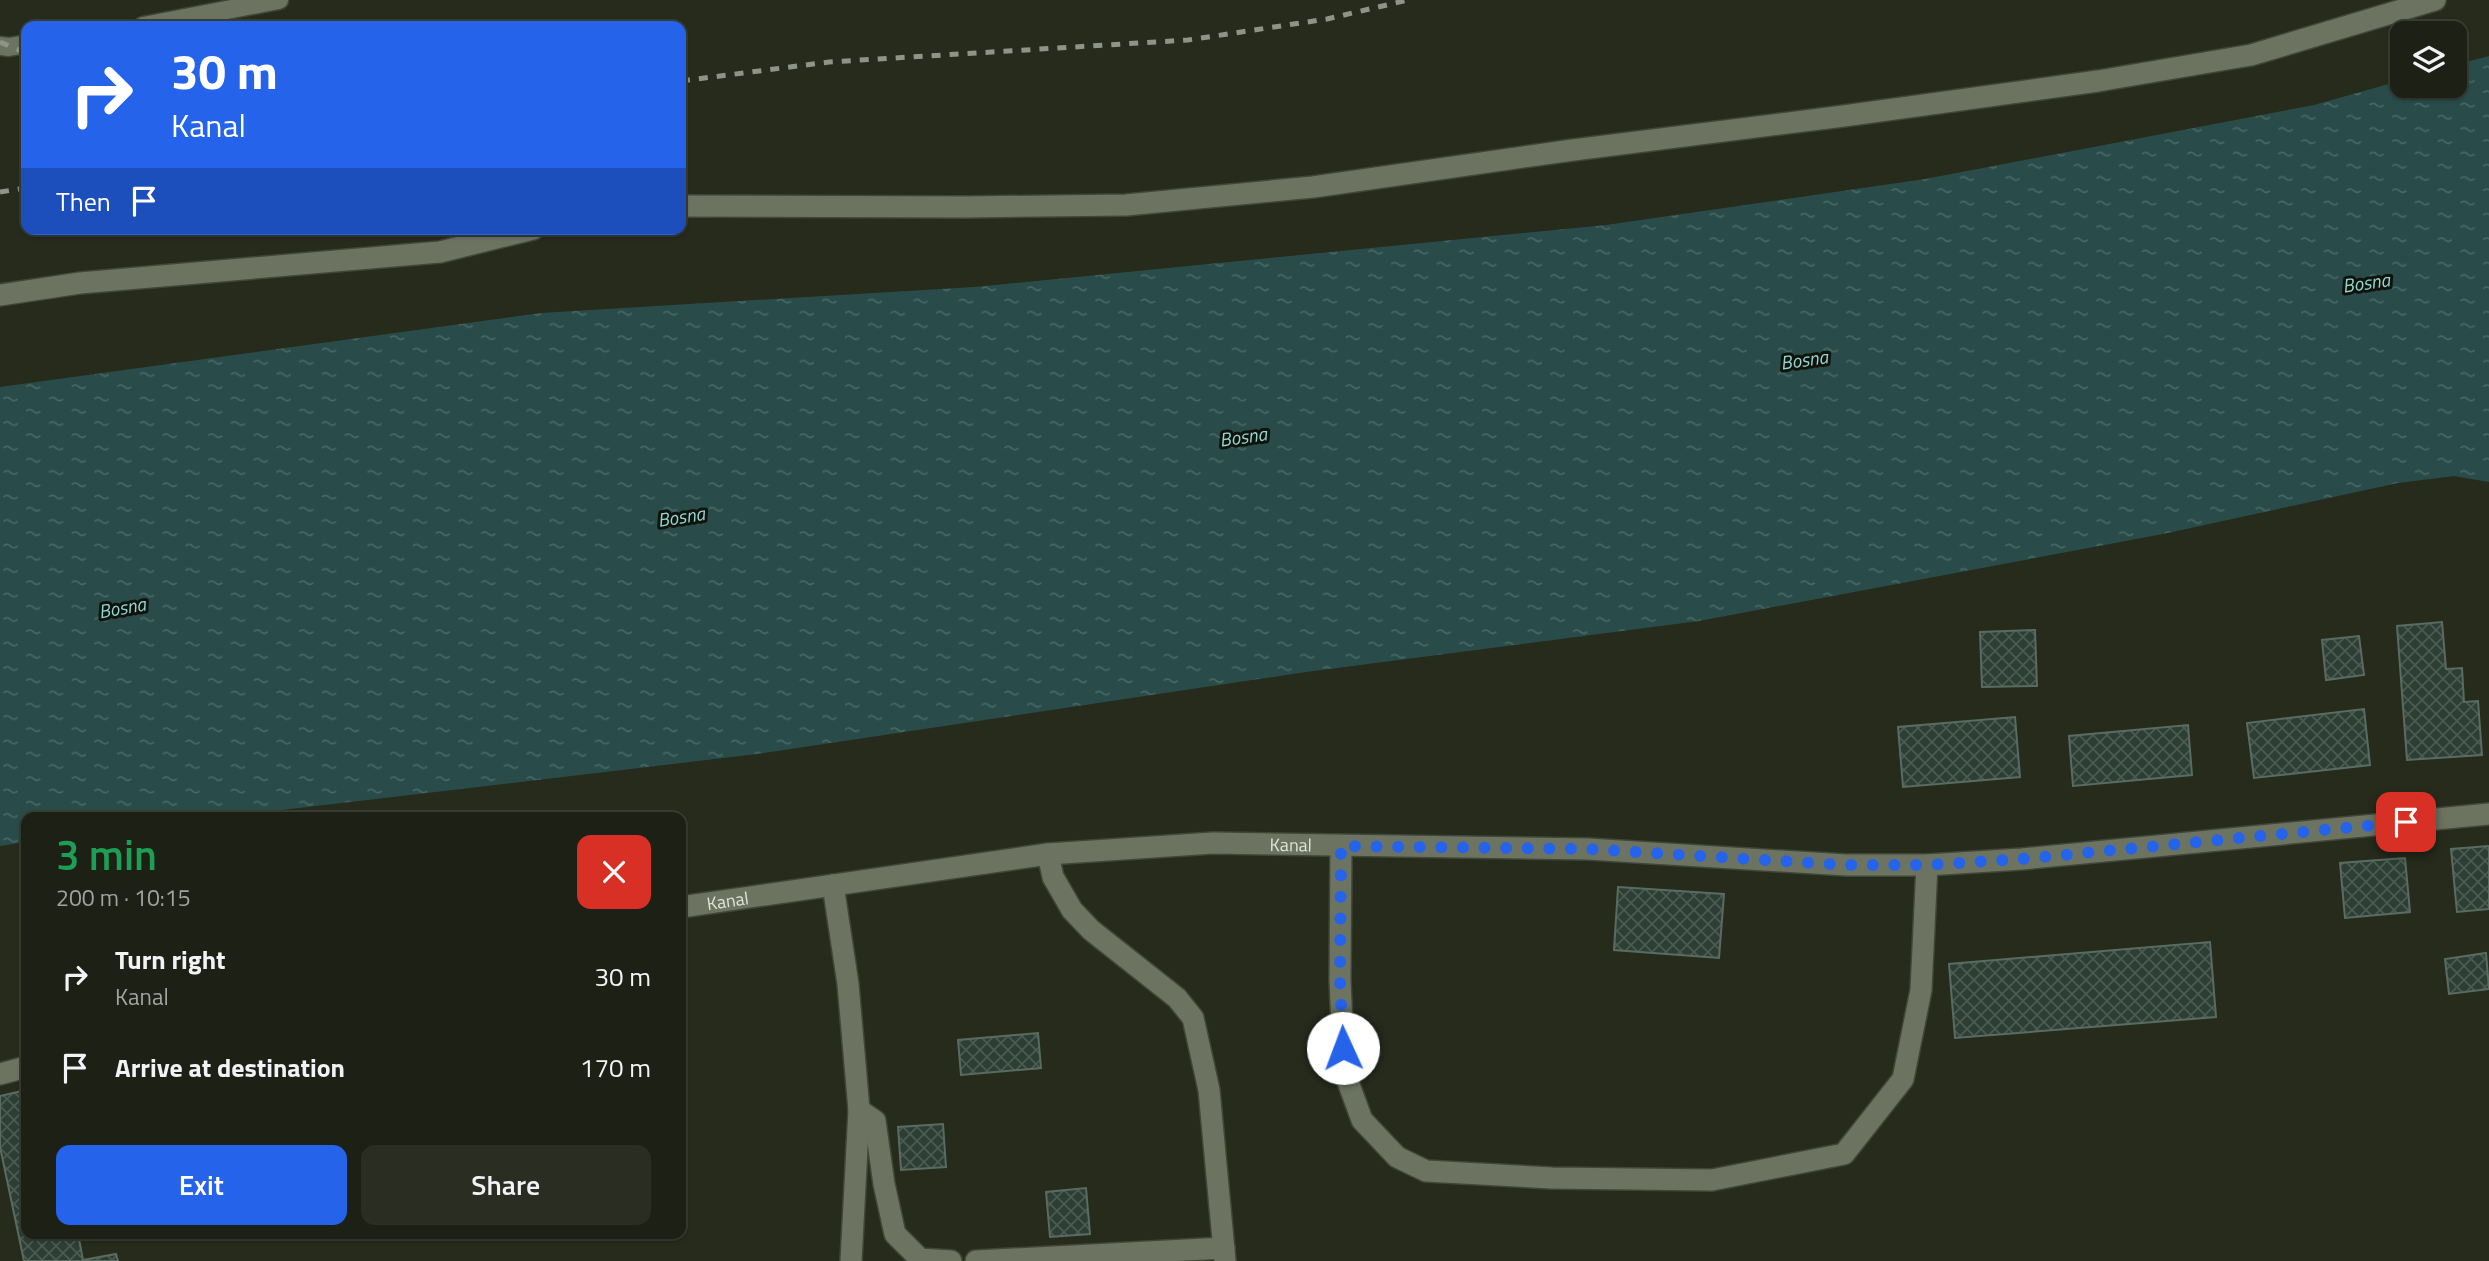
<!DOCTYPE html>
<html lang="en">
<head>
<meta charset="utf-8">
<style>
	body { margin:0; font-family:"Titillium Web",sans-serif; background:#292d22; color:#f1f3f6; height:100vh; display:flex; flex-direction:column; font-size:26px; white-space:nowrap }
	* { box-sizing:border-box; margin:0 }
	p { font-size:23px; color:#a0a3a0 }
	.icon { flex:none; width:38px; height:38px; fill:none; stroke:currentColor; stroke-width:2; stroke-linecap:round; stroke-linejoin:round }
	.map { position:relative; flex:1; overflow:hidden }
	.side { position:absolute; left:21px; top:812px; width:665px; height:427px; display:flex; flex-direction:column; background:#1c2015; border-radius:14px; box-shadow:0 2px 5px #0004,0 0 0 2px #3a3e34 }
	.side>* { flex:none }
	.top-card { position:absolute; left:21px; top:21px; width:665px; height:214px; border-radius:14px; box-shadow:0 2px 5px #0004,0 0 0 2px #3a3e34; background:#2563eb; color:#fff; overflow:hidden }
	.fabs { position:absolute; left:2390px; top:21px; display:grid; gap:14px }
	.fabs a { display:grid; place-items:center; width:77px; height:77px; border-radius:14px; background:#1c2015; box-shadow:0 2px 5px #0004,0 0 0 2px #3a3e34; font-size:35px }
	.pin { position:absolute; display:grid; place-items:center; width:60px; height:60px; color:#fff; margin:-30px; border-radius:14px; box-shadow:0 4px 10px #0006 }
	.me { position:absolute; width:77px; margin:-38px; rotate:358deg; stroke-linejoin:round; filter:drop-shadow(0 0 5px #0008) }
	.turn { display:flex; align-items:center; gap:24px; height:147px; padding:0 35px; font-size:32px }
	.turn .icon { width:91px; height:91px; stroke-width:2.5 }
	.turn b { display:block; font-size:49px; line-height:60px }
	.then { display:flex; align-items:center; height:66px; padding:0 35px; background:#0003; gap:14px; font-size:26px }
	.round { display:grid; place-items:center; flex:none; width:74px; height:74px; border-radius:14px; background:#292d22 }
	.summary { display:flex; align-items:center; justify-content:space-between; height:119px; padding:0 35px }
	h1 { font-size:42px; font-weight:600; line-height:52px; color:#1e9e55 }
	.cta { display:flex; gap:14px; margin-top:auto; padding:14px 35px }
	.cta a { flex:1; height:80px; border-radius:14px; background:#2563eb; color:#fff; font-size:28px; font-weight:600; line-height:80px; text-align:center }
	.cta a+a { background:#292d22; color:#f1f3f6 }
	ul { padding:0; list-style:none }
	li { display:flex; align-items:center; gap:21px; height:91px; padding:0 35px }
	li div { flex:1 }
	li b { display:block; font-size:26px }
	li em { font-style:normal }
	.map>svg:first-child { display:block }
	.water { fill:url(#water-ripples) }
	.building { fill:url(#building-cross-hatch); stroke:#596c61; stroke-width:2 }
	.lines { fill:none; stroke-linecap:round; stroke-linejoin:round }
	.lane-casing { stroke:#414639; stroke-width:21 }
	.street-casing { stroke:#414639; stroke-width:24 }
	.lane { stroke:#6c7461; stroke-width:18 }
	.street { stroke:#6c7461; stroke-width:21 }
	.rail { stroke:#8f9488; stroke-width:5; stroke-dasharray:9 9; stroke-linecap:butt }
	.route { stroke:#2563eb; stroke-width:12; stroke-dasharray:0 21.6 }
	.labels { text-anchor:middle; dominant-baseline:central; stroke-width:6; stroke-linejoin:round; paint-order:stroke }
	.street-label { font-size:18px; fill:#dfe3d9; stroke:#10130c }
	.water-label { font-size:19px; font-style:italic; fill:#91d8d5; stroke:#10130c }
</style>
</head>
<body>
<div class="map">
<svg width="2489" height="1261" viewBox="0 0 2489 1261">
	<defs>
		<pattern id="water-ripples" width="26" height="14" patternUnits="userSpaceOnUse" patternTransform="scale(1.75)"><rect width="26" height="14" fill="#294c4b"/><path d="M2 4q2-2 4 0t4 0M15 11q2-2 4 0t4 0" fill="none" stroke="#486664"/></pattern>
		<pattern id="building-cross-hatch" width="8" height="8" patternUnits="userSpaceOnUse" patternTransform="scale(1.75)"><rect width="8" height="8" fill="#2d3f35"/><path d="M0 0l8 8M0 8l8-8" fill="none" stroke="#4b5b52"/></pattern>
	</defs>
	<rect width="100%" height="100%" fill="#262b1c"/>
	<!-- water -->
	<path class="water" d="M2489 56V482L2454 476 2398 483 2163 534 1699 621 1306 672 757 754 223 817H26V842L0 846V387L541 313 974 287 1606 225 1925 179 2314 105 2403 80V86H2455V65Z"/>
	<!-- building -->
	<path class="building" d="M2442 622 2446 669 2462 668 2464 702 2478 701 2482 755 2407 760 2397 626Z
		M2035 630 2037 686 1982 687 1980 632Z
		M2359 636 2364 675 2326 680 2322 640Z
		M2364 709 2370 765 2254 778 2247 723Z
		M2015 717 2020 777 1903 787 1898 727Z
		M2188 725 2192 775 2073 786 2069 736Z
		M2489 846V909L2457 912 2451 849Z
		M2405 858 2410 912 2345 918 2340 863Z
		M1618 887 1724 894 1719 958 1614 950Z
		M2210 942 2216 1017 1955 1038 1949 964Z
		M2486 953 2489 989 2449 994 2445 959Z
		M1038 1033 1041 1068 961 1075 958 1040Z
		M26 1090V1234H78L83 1260 116 1254 118 1261H24L0 1147V1096Z
		M943 1124 946 1167 901 1170 898 1127Z
		M1086 1188 1090 1234 1050 1237 1046 1192Z"/>
	<g class="lines">
		<!-- lane casing -->
		<g class="lane-casing">
			<path id="lane" d="M143 26 279 0
				M0 46 9 47 26 44"/>
		</g>
		<!-- street casing -->
		<g class="street-casing">
			<g id="street">
				<path d="M681 206 966 207 1126 205 1313 187 1573 150 1836 117 2098 81 2251 55 2435 0"/>
				<path d="M0 295 80 283 440 252 533 229"/>
				<path d="M1341 846 1340 980 1344 1071 1362 1120 1397 1157 1426 1171 1552 1178 1712 1180 1844 1154 1903 1079 1921 990 1927 865"/>
				<path d="M1048 854 1053 877 1072 910 1091 930 1177 998 1193 1018 1209 1090 1225 1261"/>
				<path d="M833 885 848 984 859 1110 851 1261"/>
				<path id="s1" d="M681 907 1048 854 1213 843 1588 849 1846 865H1927L2022 859 2489 814"/>
				<path d="M0 1074 26 1067"/>
				<path d="M859 1110 875 1121 884 1184 895 1234 920 1259 951 1261"/>
				<path d="M976 1261 1224 1248"/>
			</g>
		</g>
		<!-- lane -->
		<use href="#lane" class="lane"/>
		<!-- street -->
		<use href="#street" class="street"/>
		<!-- rail -->
		<path class="rail" d="M0 42 26 53
			M681 81 829 62 1188 40 1327 19 1408 0
			M0 192 26 188"/>
	</g>
	<g class="lines">
		<!-- route -->
		<path class="route" d="M1343 1048 1340 980 1341 846 1588 849 1846 865H1927L2022 859 2406 822"/>
	</g>
	<g class="labels">
		<!-- street labels -->
		<g class="street-label">
			<text stroke="none"><textPath href="#s1" startOffset="614">Kanal</textPath></text>
			<text stroke="none"><textPath href="#s1" startOffset="47">Kanal</textPath></text>
		</g>
		<!-- water labels -->
		<g class="water-label">
			<text transform="translate(2366 282) rotate(-8)">Bosna</text>
			<text transform="translate(1804 359) rotate(-8)">Bosna</text>
			<text transform="translate(1243 436) rotate(-8)">Bosna</text>
			<text transform="translate(681 516) rotate(-9)">Bosna</text>
			<text transform="translate(122 607) rotate(-10)">Bosna</text>
		</g>
	</g>
</svg>
<div class="fabs">
<a><svg class="icon" aria-label="layers" viewBox="0 0 24 24"><path d="M12 4l9 5-9 5-9-5zM3 14l9 5 9-5"/></svg></a>
</div>
<div class="pin" style="left:2406px;top:822px;background:#d93025"><svg class="icon" aria-label="arrive" viewBox="0 0 24 24"><path d="M6 21V4h12l-3 4 3 4H6"/></svg></div>
<svg class="me" style="left:1343px;top:1048px" viewBox="-20 -20 40 40"><circle r="19" fill="#fff"/><path d="M0-13L10 11 0 6-10 11z" fill="#2563eb"/></svg>
<div class="top-card">
<div class="turn"><svg class="icon" aria-label="right" viewBox="0 0 24 24"><path d="M7 20v-9h11M14 6l5 5-5 5"/></svg><div><b>30 m</b>Kanal</div></div>
<div class="then">Then<svg class="icon" aria-label="arrive" viewBox="0 0 24 24"><path d="M6 21V4h12l-3 4 3 4H6"/></svg></div>
</div>
<section class="side">
<div class="summary"><div><h1>3 min</h1><p>200 m · 10:15</p></div><a class="round" style="background:#d93025;color:#fff"><svg class="icon" aria-label="close" viewBox="0 0 24 24"><path d="M6 6l12 12M18 6L6 18"/></svg></a></div>
<ul>
<li><svg class="icon" aria-label="right" viewBox="0 0 24 24"><path d="M7 20v-9h11M14 6l5 5-5 5"/></svg><div><b>Turn right</b><p>Kanal</p></div><em>30 m</em></li>
<li><svg class="icon" aria-label="arrive" viewBox="0 0 24 24"><path d="M6 21V4h12l-3 4 3 4H6"/></svg><div><b>Arrive at destination</b></div><em>170 m</em></li>
</ul>
<div class="cta"><a>Exit</a><a>Share</a></div>
</section>
</div>
</body>
</html>
